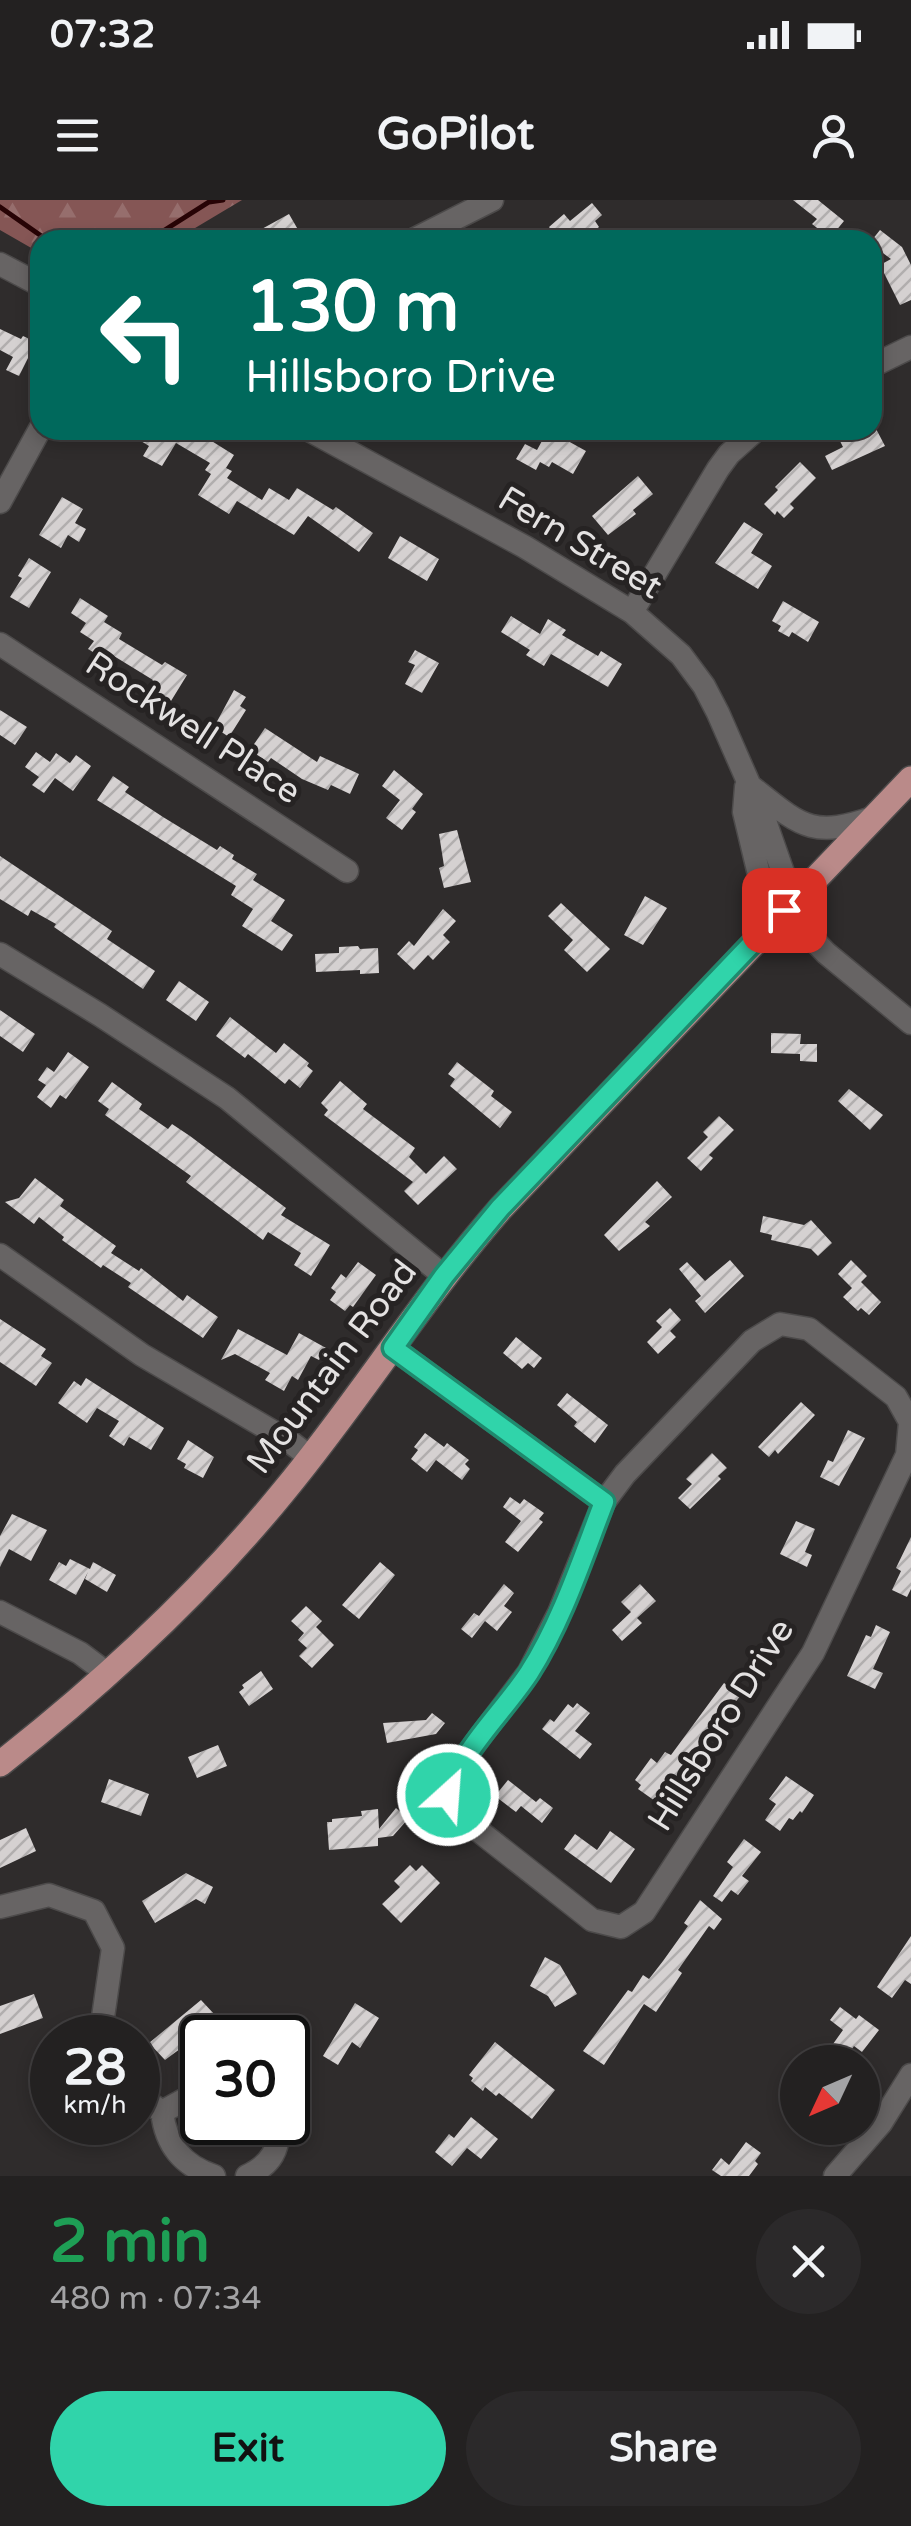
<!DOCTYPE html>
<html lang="en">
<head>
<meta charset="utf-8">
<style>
	body { margin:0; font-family:"Varela Round",sans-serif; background:#2b292a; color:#f1f3f6; height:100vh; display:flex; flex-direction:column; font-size:38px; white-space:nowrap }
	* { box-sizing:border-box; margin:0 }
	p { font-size:32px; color:#a3a3a5 }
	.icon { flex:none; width:55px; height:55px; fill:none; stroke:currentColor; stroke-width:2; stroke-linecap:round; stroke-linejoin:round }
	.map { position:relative; height:1976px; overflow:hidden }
	.sheet { display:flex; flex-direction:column; background:#232121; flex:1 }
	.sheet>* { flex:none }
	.guide { position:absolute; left:30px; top:30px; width:852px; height:210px; border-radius:30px; box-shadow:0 5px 15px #0003,0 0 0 2px #403e3f; background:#00695c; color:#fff; overflow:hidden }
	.needle { width:65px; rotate:226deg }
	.controls { position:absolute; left:780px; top:1845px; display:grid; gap:20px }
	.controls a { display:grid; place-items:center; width:100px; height:100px; border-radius:50%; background:#232121; box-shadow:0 5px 15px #0003,0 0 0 2px #403e3f; font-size:50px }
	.speed { position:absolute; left:30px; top:1815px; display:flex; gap:20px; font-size:50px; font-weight:700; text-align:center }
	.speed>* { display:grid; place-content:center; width:130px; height:130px; border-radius:50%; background:#232121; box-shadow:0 5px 15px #0003,0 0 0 2px #403e3f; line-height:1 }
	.speed small { font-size:25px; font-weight:400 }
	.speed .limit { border:5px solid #111; border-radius:15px; background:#fff; color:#111 }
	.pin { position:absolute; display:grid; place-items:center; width:85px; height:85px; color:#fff; margin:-42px; border-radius:20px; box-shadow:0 5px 15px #0006 }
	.me { position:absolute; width:110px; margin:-55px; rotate:26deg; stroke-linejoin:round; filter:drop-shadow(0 0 8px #0008) }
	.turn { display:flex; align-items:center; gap:35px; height:210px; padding:0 50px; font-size:45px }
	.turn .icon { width:130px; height:130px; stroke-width:2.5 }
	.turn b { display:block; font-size:70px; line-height:85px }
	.round { display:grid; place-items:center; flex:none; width:105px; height:105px; border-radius:52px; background:#2b292a }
	.summary { display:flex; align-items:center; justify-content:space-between; height:170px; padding:0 50px }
	h1 { font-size:60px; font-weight:700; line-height:75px; color:#1e9e55 }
	.button { display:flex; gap:20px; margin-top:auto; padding:20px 50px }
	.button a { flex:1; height:115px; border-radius:60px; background:#30d4aa; color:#111; font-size:40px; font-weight:700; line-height:115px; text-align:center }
	.button a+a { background:#2b292a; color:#f1f3f6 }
	.status { display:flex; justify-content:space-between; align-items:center; height:70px; padding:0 50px; background:#232121; direction:ltr }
	.status svg { height:28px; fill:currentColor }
	header { display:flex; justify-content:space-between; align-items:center; height:130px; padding:0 50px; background:#232121; font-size:45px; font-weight:700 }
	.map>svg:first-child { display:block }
	.forest { fill:url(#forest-firs) }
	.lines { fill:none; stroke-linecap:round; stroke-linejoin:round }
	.stream { stroke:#270305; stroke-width:5 }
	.building { fill:url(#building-hatch) }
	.minor-casing { stroke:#4c4a4a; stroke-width:25 }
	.major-casing { stroke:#4c4a4a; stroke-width:28 }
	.minor { stroke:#676464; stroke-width:22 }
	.major { stroke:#ba8a89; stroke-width:25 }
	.route-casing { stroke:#1f8a6e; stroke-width:25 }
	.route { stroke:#30d4aa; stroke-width:18 }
	.labels { text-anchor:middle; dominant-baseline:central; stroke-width:10; stroke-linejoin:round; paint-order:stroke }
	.street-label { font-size:35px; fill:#e4e2e2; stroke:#262323 }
</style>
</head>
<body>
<div class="status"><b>07:32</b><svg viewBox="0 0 49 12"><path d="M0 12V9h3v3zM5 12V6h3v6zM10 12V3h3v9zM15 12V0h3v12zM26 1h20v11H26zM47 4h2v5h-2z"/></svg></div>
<header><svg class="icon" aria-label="menu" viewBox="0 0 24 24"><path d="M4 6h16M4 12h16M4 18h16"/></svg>GoPilot<svg class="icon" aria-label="person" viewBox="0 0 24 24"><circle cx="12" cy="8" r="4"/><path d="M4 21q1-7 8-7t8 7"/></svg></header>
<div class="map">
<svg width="911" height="1976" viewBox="0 0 911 1976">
	<defs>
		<pattern id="forest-firs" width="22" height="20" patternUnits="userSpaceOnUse" patternTransform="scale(2.5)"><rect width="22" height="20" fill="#855655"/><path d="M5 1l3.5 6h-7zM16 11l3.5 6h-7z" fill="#966e6d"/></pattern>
		<pattern id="building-hatch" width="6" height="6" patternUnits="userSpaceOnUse" patternTransform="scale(2.5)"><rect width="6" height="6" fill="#d5d1d1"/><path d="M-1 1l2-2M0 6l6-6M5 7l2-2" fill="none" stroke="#b1aeae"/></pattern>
	</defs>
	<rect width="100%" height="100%" fill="#2f2c2c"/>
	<!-- forest -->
	<path class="forest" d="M0 0H242L175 40H40V53L0 30Z"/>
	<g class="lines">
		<!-- stream -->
		<path class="stream" d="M0 7 47 40
			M149 40 209 2 223 0"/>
	</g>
	<!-- building -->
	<path class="building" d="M793 0H818L844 21 830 38 812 24 817 19Z
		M592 3 602 15 595 21 599 27 583 40H559L549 27 564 14 570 21Z
		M289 14 304 40H242Z
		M880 30 902 47 911 65V100L900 105 880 65 891 59 872 45V40Z
		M0 129 21 139 23 136 36 142 19 176 6 170 13 157 0 150Z
		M874 225 885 246 832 270 825 256 843 247 840 241 863 230H872Z
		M123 230H194L234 255 226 268 232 271 227 278 262 300 269 288 289 300 297 288 333 310 336 307 373 333 359 352 308 316 294 335 237 301 229 314 198 295 211 274 205 270 210 263 176 243 162 266 143 256 149 246Z
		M548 230 586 251 573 274 552 262 549 267 540 262 536 270 516 259 525 244 537 250Z
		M800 262 816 278 790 304 794 308 784 318 777 311 775 315 764 304 778 290 775 287Z
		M638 276 653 294 633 310 636 314 608 335 592 316Z
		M62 297 83 309 75 323 86 329 79 342 68 335 61 348 39 335Z
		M744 322 763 334 751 353 772 366 758 389 715 363Z
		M400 336 439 359 427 381 388 358Z
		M29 358 51 372 29 408 10 397 22 378 18 376Z
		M80 398 108 416 104 422 122 433 119 439 162 465 165 462 187 475 171 501 149 487 153 480 109 453 106 460 88 449 94 441 80 432 86 423 71 413Z
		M783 401 819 422 808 442 792 432 789 437 778 431 781 426 772 421Z
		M511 416 540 434 548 419 566 430 562 435 598 456 601 451 622 464 608 487 551 454 544 466 526 455 530 450 501 432Z
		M415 450 439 463 422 493 405 484 415 465 408 462Z
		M234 490 246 497 240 506 246 510 229 537 214 527Z
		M0 510 27 527 15 545 0 535Z
		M265 528 317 562 320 556 359 574 350 594 331 585 328 590 302 579 271 558 268 562 250 550Z
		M36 552 50 562 56 553 70 563 76 555 91 566 73 591 55 578 44 593 32 585 39 577 25 567Z
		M394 570 423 594 412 609 416 612 402 630 386 618 400 600 382 586Z
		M113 576 129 587 125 592 163 617 217 650 220 646 234 655 232 659 257 674 253 680 285 700 271 721 293 735 282 751 242 726 253 709 231 695 236 686 97 600Z
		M457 630 471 682 444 688 439 668 444 666 439 634Z
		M0 656 112 731 107 739 155 771 143 789 54 727 56 724 31 710 28 716 0 699Z
		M645 696 667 708 643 745 624 735Z
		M561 703 610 749 587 772 564 750 573 740 548 716Z
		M443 709 456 721 443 735 450 742 433 760 428 755 414 770 397 754 409 741 414 746Z
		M358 746 360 749 378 748 379 773 360 774V770L316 772 315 754 339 753V747Z
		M179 781 209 802 196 821 166 800Z
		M0 810 35 834 23 852 0 836Z
		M230 817 276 853 284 843 309 863 307 866 313 871 300 888 289 879 285 884 248 854 245 858 216 836Z
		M771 833 801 834 800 844H817V862L800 861V854L771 853Z
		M68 852 89 867 66 899 60 895 51 908 37 897 46 885 38 880 47 867 54 872Z
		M457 862 494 891 491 896 512 912 500 928 450 886 455 879 448 874Z
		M340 881 367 904 363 909 415 948 409 957 426 974 444 956 457 969 418 1005 404 991 413 982 324 915 328 910 321 903Z
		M112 882 142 904 139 909 168 929 172 924 190 936 286 1008 281 1015 330 1045 311 1076 294 1065 301 1053 268 1032 263 1040 186 982 191 976 105 915 109 909 98 901Z
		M849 889 883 915 870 930 838 901Z
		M719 916 734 930 709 955 713 958 701 971 687 958 708 937 703 932Z
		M35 978 64 1000 60 1006 116 1046 111 1053 139 1071 141 1068 183 1101 187 1095 218 1117 203 1138 128 1087 131 1083 103 1065 101 1068 62 1040 64 1037 39 1017 34 1024 5 1002 19 998Z
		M657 981 672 997 645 1022 650 1026 619 1051 604 1035Z
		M763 1016 804 1025 811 1020 832 1043 818 1056 811 1049 771 1040 772 1035 760 1032Z
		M730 1060 744 1076 705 1113 695 1101 701 1096 679 1069 687 1062 705 1081Z
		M851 1060 867 1076 861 1082 881 1102 869 1115 861 1108 858 1111 843 1097 852 1088 838 1074Z
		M358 1062 376 1075 353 1107 350 1105 345 1111 330 1100 336 1092 331 1088 341 1074 346 1078Z
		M670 1108 681 1120 670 1131 676 1137 658 1154 647 1142 662 1127 656 1121Z
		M0 1119 46 1149 41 1156 52 1163 36 1186 0 1162Z
		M238 1129 287 1155 299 1133 326 1148 319 1160 311 1156 298 1180 292 1176 284 1191 265 1180 270 1173 235 1154 221 1160Z
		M516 1137 542 1158 534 1168 528 1163 522 1169 503 1153Z
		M86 1178 164 1228 151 1250 129 1237 124 1246 109 1236 119 1221 97 1208 87 1223 58 1203 74 1181 81 1186Z
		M567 1193 608 1225 595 1243 574 1226 577 1222 557 1205Z
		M801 1202 815 1215 778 1254 775 1250 769 1257 758 1247Z
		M848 1230 865 1238 839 1286 820 1277 828 1260 833 1262Z
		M425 1233 444 1247 447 1243 469 1260 465 1264 470 1269 462 1280 436 1260 427 1272 411 1259 418 1250 414 1247Z
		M188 1240 214 1257 203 1278 184 1268 186 1264 177 1259Z
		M712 1253 727 1268 718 1276 721 1279 690 1309 678 1298 692 1284 686 1279Z
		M510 1297 520 1304 524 1299 544 1313 539 1319 543 1322 518 1352 505 1342 521 1321 503 1307Z
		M12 1314 47 1330 31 1361 9 1349 0 1367V1336Z
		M796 1321 815 1329 805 1352 812 1355 807 1367 780 1354Z
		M911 1337V1389L907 1397 892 1390 901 1371 896 1368Z
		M70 1359 90 1369 93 1362 116 1375 107 1392 85 1379 88 1372 76 1395 49 1380 59 1362 66 1366Z
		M380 1362 395 1375 359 1419 342 1405Z
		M504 1384 514 1393 504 1406 512 1412 497 1431 485 1421 472 1438 461 1429 474 1413 479 1416Z
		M640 1384 656 1401 637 1418 642 1423 622 1441 612 1430 631 1412 621 1402Z
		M306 1406 322 1421 316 1427 334 1445 312 1468 299 1456 307 1448 298 1440 304 1433 291 1421Z
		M876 1425 890 1432 873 1469 883 1473 875 1489 847 1476 866 1435 871 1437Z
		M261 1471 273 1489 249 1506 239 1492 244 1488 242 1485Z
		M724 1483 741 1495 726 1514 723 1512 670 1586 677 1591 665 1608 638 1589 641 1585 635 1580 651 1558 657 1563 665 1552 671 1555Z
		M577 1503 590 1513 575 1531 592 1544 580 1559 542 1529 550 1519 554 1522 568 1504 573 1508Z
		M432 1513 445 1523 436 1534 387 1543 383 1523 426 1520Z
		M218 1545 227 1566 197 1578 188 1557Z
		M786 1576 814 1595 802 1613 800 1611 793 1620 789 1618 780 1631 765 1620 776 1604 769 1599Z
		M109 1579 149 1594 141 1616 101 1602Z
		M508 1580 536 1602 540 1598 553 1608 542 1623 521 1606 516 1612 495 1596Z
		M396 1608 408 1619 393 1636 378 1638V1646L329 1650 327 1622H332V1619L362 1616 361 1611 378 1609 379 1629Z
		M26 1628 36 1651 0 1668V1640Z
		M610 1631 635 1649 611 1683 564 1649 575 1634 597 1650Z
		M744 1639 761 1652 742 1676 749 1681 738 1695 731 1690 722 1702 713 1696 733 1667 727 1662Z
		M410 1665 416 1671 422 1665 440 1683 401 1723 382 1704 400 1687 394 1681Z
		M186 1673 213 1687 205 1704 196 1699 155 1723 142 1701Z
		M700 1700 722 1719 714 1730 709 1726 678 1770 682 1773 656 1812 644 1804 604 1865 583 1851 628 1790 632 1792 643 1775 649 1779 663 1761 688 1726 684 1723Z
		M911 1736V1784L905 1780 892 1798 877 1787Z
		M545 1757 560 1765 577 1794 555 1807 548 1796 530 1786Z
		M34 1794 43 1818 0 1834V1806Z
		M201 1800 215 1815 204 1825 207 1829 165 1860 149 1843Z
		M355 1803 379 1818 360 1848 352 1842 338 1865 323 1856Z
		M840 1807 856 1819 859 1815 879 1830 862 1852 854 1846 843 1862 828 1851 843 1830 830 1820Z
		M495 1842 555 1890 532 1919 499 1893 496 1896 485 1887 483 1891 471 1881 473 1878 469 1875Z
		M471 1917 498 1939 481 1959 467 1948 452 1966 435 1952 449 1934 454 1938Z
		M746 1942 761 1953 755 1961 758 1964 749 1976H721L712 1970 721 1958 729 1965Z"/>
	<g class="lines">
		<!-- minor casing -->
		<g class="minor-casing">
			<path id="minor" d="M413 40 492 0
				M0 64 40 85
				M872 166 911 147
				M309 230 525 347 632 412 681 455 704 486 718 513 764 618 786 681 784 710
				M0 302 40 229
				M632 412 718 269 729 254 756 230
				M0 444 347 671
				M746 587 744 612 762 687 826 753 911 823
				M753 588C801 626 812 639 875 617
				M0 754 100 815 227 898 444 1076
				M0 1055 142 1155 289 1241 311 1258
				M780 1124 809 1129 896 1197 910 1222 907 1255 813 1453 644 1712 621 1727 592 1720 465 1620 448 1595 456 1569 529 1472 559 1413 604 1302 625 1274 752 1141Z
				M393 1148 604 1302
				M0 1412 80 1453 108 1474
				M0 1707 49 1695 94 1711 113 1748 100 1838
				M138 1895 162 1912C166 1945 182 1965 214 1976
				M162 1912 202 1890
				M247 1976C270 1965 283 1948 275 1922
				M835 1976 881 1923 911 1875"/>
		</g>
		<!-- major casing -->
		<g class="major-casing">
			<path id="major" d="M0 1564C103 1483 201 1393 284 1291 360 1199 422 1098 501 1008L911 579"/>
		</g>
		<!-- minor -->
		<use href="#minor" class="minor"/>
		<!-- major -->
		<use href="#major" class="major"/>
	</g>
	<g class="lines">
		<!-- route casing -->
		<g class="route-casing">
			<path id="route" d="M448 1595C463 1547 502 1514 529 1473 562 1421 582 1359 604 1302L393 1148 444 1076 500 1008 784 710"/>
		</g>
		<!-- route -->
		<use href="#route" class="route"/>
	</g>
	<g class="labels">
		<!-- street labels -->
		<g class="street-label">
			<text transform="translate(580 343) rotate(31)">Fern Street</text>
			<text transform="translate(193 528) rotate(33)">Rockwell Place</text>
			<text transform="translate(332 1167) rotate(-53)">Mountain Road</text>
			<text transform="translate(721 1525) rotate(-58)">Hillsboro Drive</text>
		</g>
	</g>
</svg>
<div class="controls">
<a><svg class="needle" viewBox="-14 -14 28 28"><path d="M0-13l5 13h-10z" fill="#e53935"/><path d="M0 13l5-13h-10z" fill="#a3a3a5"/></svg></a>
</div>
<div class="speed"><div>28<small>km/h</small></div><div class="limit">30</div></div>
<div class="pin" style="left:784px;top:710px;background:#d93025"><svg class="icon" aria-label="arrive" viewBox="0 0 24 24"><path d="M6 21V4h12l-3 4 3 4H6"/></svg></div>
<svg class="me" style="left:448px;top:1595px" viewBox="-20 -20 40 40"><circle r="17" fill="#30d4aa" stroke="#fff" stroke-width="3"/><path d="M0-11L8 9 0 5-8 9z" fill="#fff"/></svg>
<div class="guide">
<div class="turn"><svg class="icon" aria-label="left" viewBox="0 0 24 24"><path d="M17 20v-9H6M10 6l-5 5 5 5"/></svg><div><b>130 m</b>Hillsboro Drive</div></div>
</div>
</div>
<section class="sheet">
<div class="summary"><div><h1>2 min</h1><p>480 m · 07:34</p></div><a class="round"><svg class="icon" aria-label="close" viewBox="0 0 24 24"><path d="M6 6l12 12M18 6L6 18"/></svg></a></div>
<div class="button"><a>Exit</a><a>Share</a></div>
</section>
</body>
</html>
